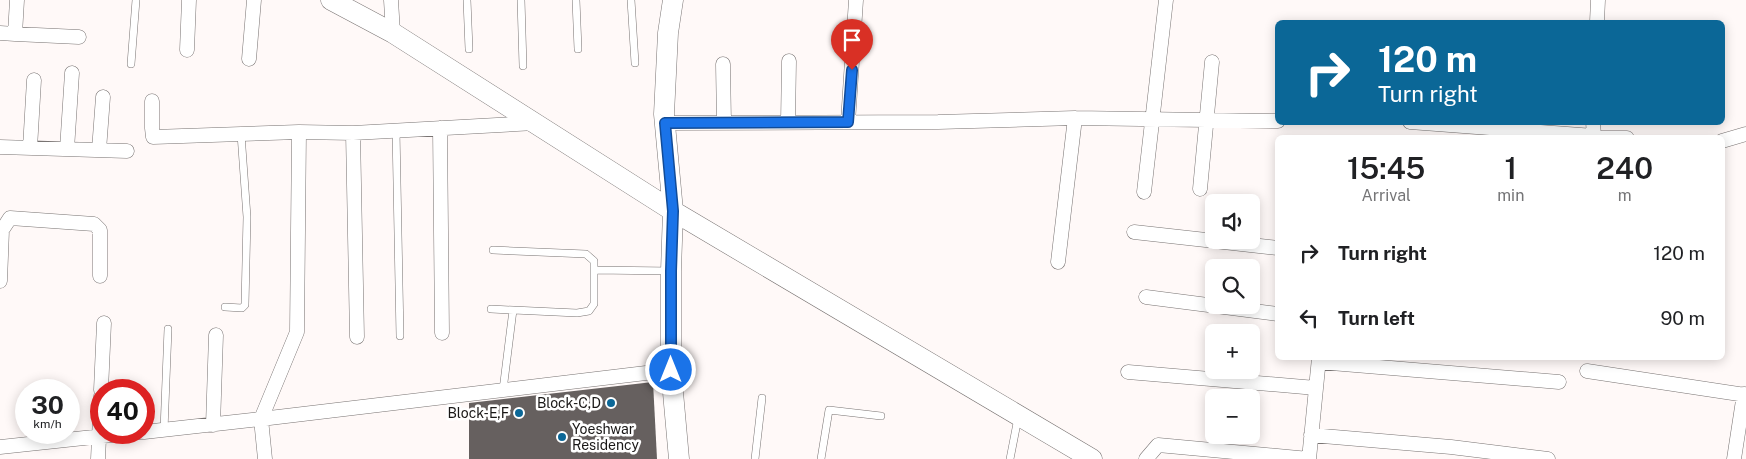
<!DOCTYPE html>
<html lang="en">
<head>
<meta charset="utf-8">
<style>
	body { margin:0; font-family:"Public Sans",sans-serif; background:#f6f6f6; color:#202124; height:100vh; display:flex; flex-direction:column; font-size:19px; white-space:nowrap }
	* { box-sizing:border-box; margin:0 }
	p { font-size:16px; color:#757577 }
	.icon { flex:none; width:28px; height:28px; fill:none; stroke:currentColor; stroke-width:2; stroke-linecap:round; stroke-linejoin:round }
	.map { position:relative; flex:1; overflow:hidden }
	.panel { position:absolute; left:1275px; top:135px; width:450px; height:225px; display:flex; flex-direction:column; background:#fff; border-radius:8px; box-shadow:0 2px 12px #0003 }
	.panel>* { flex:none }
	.hud { position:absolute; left:1275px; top:20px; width:450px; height:105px; border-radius:8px; box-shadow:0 2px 12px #0003; background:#0b6797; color:#fff; overflow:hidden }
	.buttons { position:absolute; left:1205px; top:194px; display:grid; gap:10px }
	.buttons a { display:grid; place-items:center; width:55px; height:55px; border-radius:8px; background:#fff; box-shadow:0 2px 12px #0003; font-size:25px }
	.speed { position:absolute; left:15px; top:379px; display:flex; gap:10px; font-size:25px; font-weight:700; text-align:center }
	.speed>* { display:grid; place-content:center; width:65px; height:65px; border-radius:50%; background:#fff; box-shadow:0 2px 12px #0003; line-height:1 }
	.speed small { font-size:12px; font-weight:400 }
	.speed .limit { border:8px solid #d22; background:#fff; color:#111 }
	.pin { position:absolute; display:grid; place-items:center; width:42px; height:42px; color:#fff; margin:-51px -21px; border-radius:50% 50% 50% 0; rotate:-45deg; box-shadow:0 0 5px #0007 }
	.pin .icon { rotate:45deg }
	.me { position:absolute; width:55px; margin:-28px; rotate:0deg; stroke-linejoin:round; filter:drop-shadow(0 0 4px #0008) }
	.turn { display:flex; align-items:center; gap:18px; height:105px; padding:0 20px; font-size:22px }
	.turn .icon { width:65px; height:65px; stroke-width:2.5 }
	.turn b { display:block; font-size:35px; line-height:42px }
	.eta { display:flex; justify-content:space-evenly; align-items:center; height:85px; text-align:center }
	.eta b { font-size:30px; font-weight:600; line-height:35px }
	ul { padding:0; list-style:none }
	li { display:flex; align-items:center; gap:15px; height:65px; padding:0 20px }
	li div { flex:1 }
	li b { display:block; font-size:19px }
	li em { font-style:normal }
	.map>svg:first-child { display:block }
	.building { fill:#66605f }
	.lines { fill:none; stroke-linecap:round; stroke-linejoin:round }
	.lane-casing { stroke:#787372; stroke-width:8 }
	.street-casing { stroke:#787372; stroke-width:15 }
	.secondary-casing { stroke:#787372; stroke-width:21 }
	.lane { stroke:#fff; stroke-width:7 }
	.street { stroke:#fff; stroke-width:14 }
	.secondary { stroke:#fff; stroke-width:20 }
	.route-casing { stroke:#114b97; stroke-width:12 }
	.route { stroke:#1a73e8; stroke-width:9 }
	.poi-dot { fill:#0b6797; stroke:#fff; stroke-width:2 }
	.labels { text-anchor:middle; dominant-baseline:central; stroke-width:5; stroke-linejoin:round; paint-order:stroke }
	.poi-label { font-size:14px; fill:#191716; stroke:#fff; text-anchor:end }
</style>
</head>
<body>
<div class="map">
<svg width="1746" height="459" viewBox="0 0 1746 459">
	<rect width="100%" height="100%" fill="#fff9f8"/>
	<!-- building -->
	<path class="building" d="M653 382 657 459H469V403Z"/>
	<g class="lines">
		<!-- lane casing -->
		<g class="lane-casing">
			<path id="lane" d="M467 0 469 49
				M521 0 523 66
				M576 0 578 49
				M631 0 635 63
				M131 64 136 0
				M396 131 400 336
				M493 250 586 254 594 261V270
				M225 307 242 308 245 305 247 217 241 134
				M491 309 577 313 589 311 594 304V270L671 271
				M503 390 513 310
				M164 430 168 329
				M755 459 762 398
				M821 459 829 410 881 416
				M1010 459 1018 418"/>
		</g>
		<!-- street casing -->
		<g class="street-casing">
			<path id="street" d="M17 0 15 34 79 37
				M391 0 393 33
				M1597 22 1598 0
				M0 33 15 34
				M187 50 189 0
				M249 59 254 0
				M723 64 724 123
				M152 101V128L153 137 299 132
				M788 122 789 61
				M848 122 856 0
				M1410 122 1594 136 1593 122
				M535 123 353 133 299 132 297 332 261 419 671 370
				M665 123 938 122 1075 118 1278 121
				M440 128 442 333
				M353 133 357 337
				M1594 138H1627
				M1722 141 1746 134
				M0 147 127 151
				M30 148 34 80
				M67 149 72 73
				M99 150 103 97
				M1200 189 1212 62
				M1144 192 1166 0
				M1134 232 1278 248
				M1058 262 1075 118
				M0 281 2 230 10 218 94 224 100 230V276
				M1146 297 1278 314
				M1319 362 1559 382
				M1587 371 1746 395
				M1128 372 1316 388
				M101 390 104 323
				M213 425 216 335
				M144 432 261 419 265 459
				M1311 435 1451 447 1548 459
				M0 447 140 432
				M98 459 101 396
				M1146 459 1158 445 1309 459
				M1309 459 1319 358
				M1734 459 1744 394"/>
		</g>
		<!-- secondary casing -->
		<g class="secondary-casing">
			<path id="secondary" d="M331 0 393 33 673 211 1092 459
				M673 0 668 33 664 114 673 211 671 271V370L679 459"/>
		</g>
		<!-- lane -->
		<use href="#lane" class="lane"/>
		<!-- street -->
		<use href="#street" class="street"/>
		<!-- secondary -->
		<use href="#secondary" class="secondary"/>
	</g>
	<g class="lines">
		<!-- route casing -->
		<g class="route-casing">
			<path id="route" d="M671 370V271L673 211 665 123 848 122 852 70"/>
		</g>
		<!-- route -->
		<use href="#route" class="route"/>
	</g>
	<!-- markers -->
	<g class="poi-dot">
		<circle cx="611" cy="403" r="5"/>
		<circle cx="519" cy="413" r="5"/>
		<circle cx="562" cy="437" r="5"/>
	</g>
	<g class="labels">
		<!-- poi labels -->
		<g class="poi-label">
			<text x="601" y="403">Block-C,D</text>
			<text x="509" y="413">Block-E,F</text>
			<text x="572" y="429" text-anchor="start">Yoeshwar<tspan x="572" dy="16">Residency</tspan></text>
		</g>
	</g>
</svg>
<div class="buttons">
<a><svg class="icon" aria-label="sound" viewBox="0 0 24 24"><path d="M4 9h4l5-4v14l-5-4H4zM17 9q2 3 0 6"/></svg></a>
<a><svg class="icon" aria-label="search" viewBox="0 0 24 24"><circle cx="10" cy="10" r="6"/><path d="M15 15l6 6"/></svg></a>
<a>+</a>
<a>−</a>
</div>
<div class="speed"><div>30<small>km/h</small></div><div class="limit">40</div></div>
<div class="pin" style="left:852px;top:70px;background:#d93025"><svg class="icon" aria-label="arrive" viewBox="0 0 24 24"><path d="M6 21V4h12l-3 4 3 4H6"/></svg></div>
<svg class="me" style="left:671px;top:370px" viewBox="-20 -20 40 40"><circle r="17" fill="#1a73e8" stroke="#fff" stroke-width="3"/><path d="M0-11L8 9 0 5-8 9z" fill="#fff"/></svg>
<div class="hud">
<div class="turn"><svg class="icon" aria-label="right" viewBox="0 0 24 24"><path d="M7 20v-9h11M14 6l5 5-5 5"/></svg><div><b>120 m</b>Turn right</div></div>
</div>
<section class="panel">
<div class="eta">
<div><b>15:45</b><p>Arrival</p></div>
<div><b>1</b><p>min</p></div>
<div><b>240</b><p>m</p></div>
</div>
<ul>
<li><svg class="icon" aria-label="right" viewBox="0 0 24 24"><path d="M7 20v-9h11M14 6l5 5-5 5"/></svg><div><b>Turn right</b></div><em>120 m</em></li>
<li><svg class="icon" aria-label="left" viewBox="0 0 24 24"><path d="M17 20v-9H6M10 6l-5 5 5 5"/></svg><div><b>Turn left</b></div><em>90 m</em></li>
</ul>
</section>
</div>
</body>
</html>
